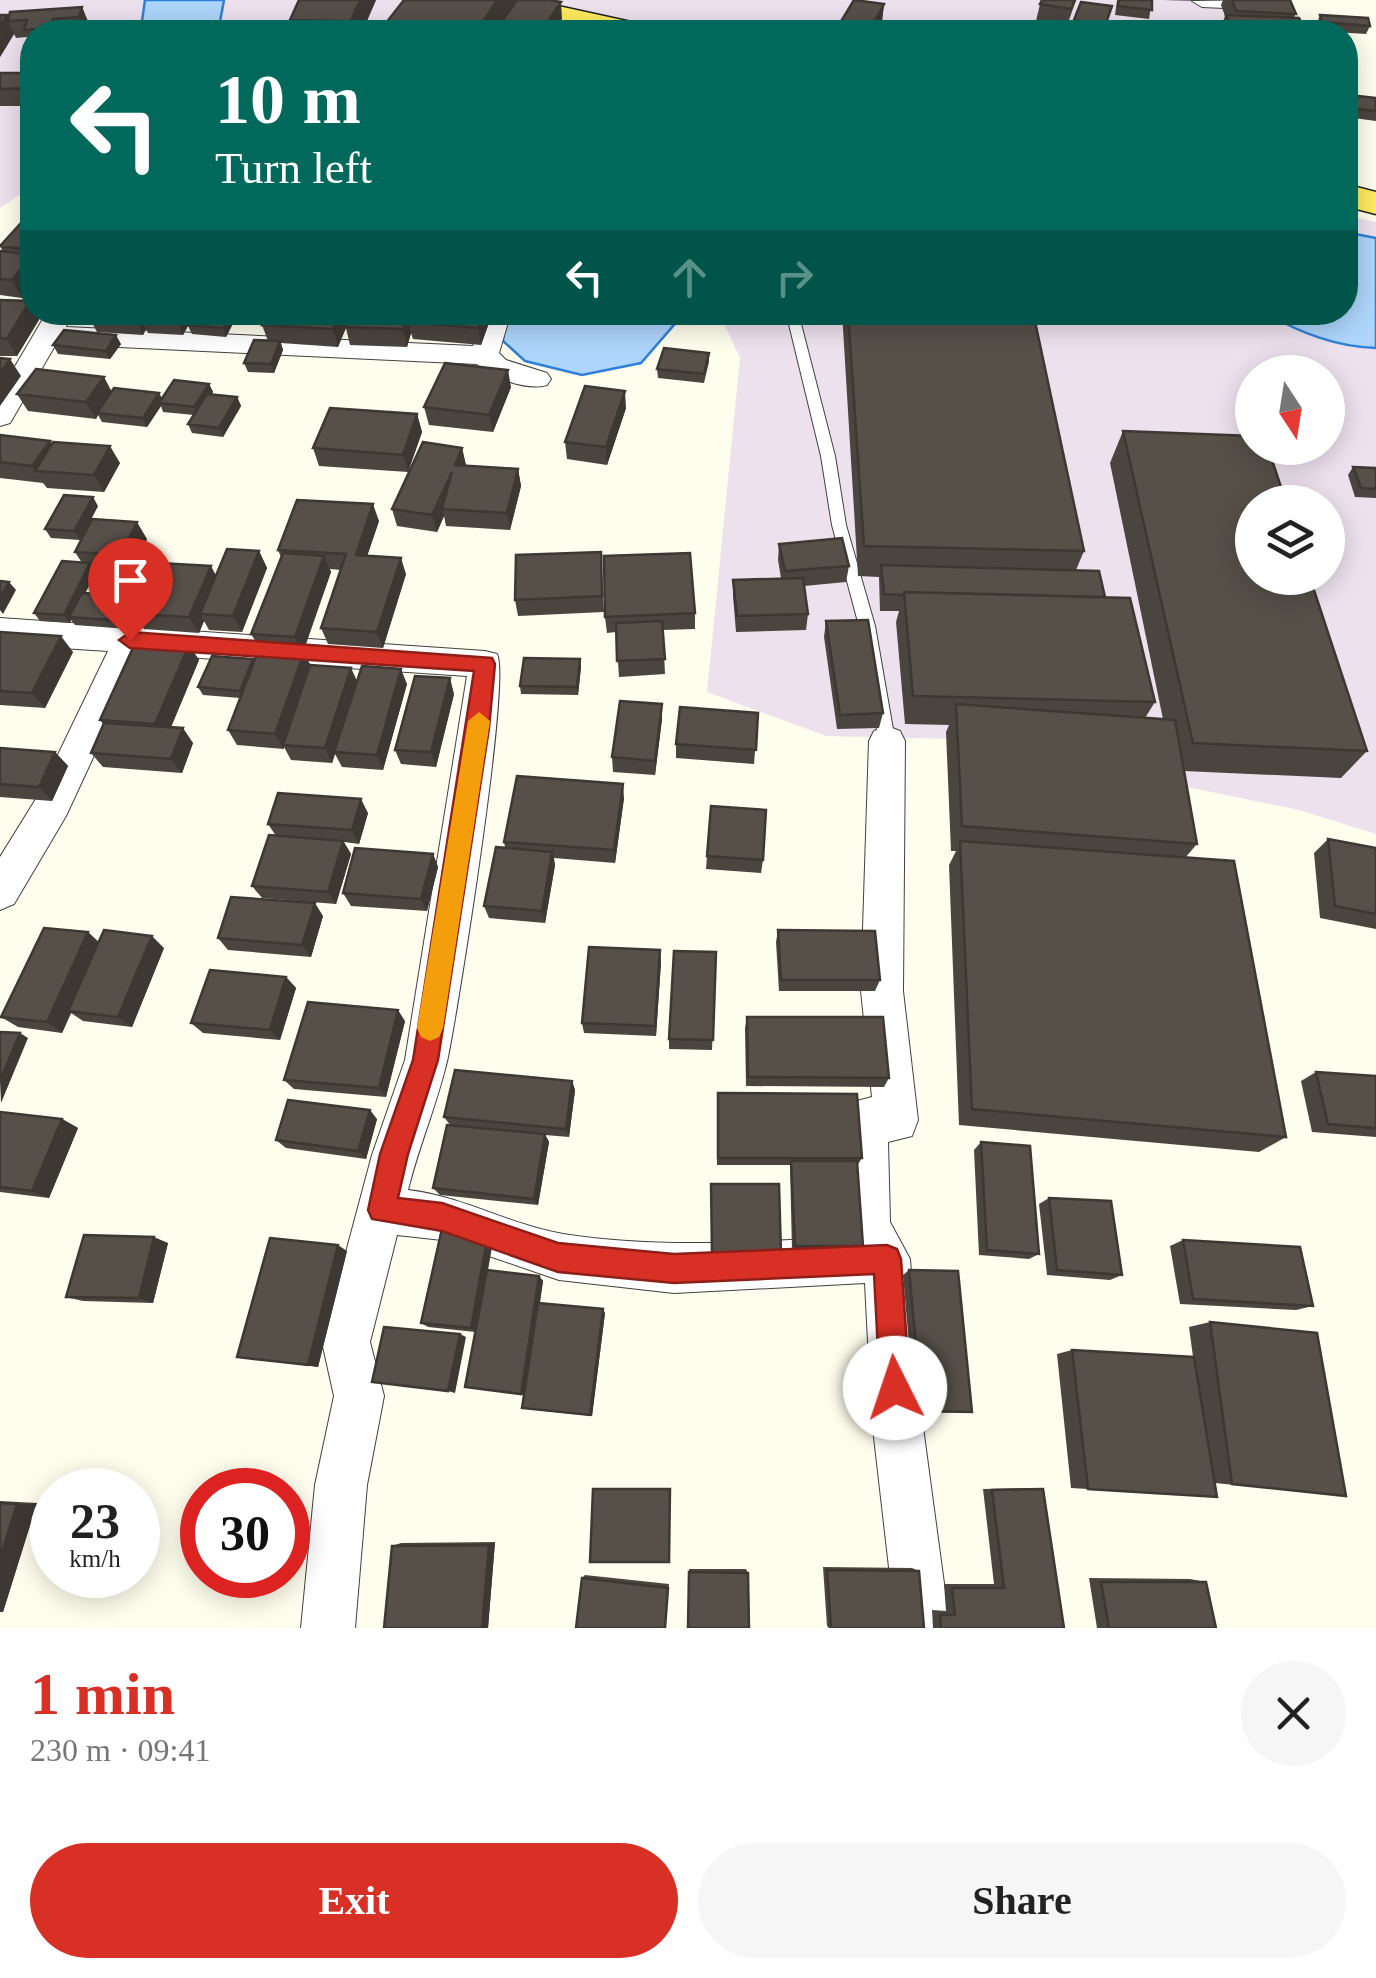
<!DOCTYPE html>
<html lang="en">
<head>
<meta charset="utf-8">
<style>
	body { margin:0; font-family:"Times New Roman",serif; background:#f6f6f6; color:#222; height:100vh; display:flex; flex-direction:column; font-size:38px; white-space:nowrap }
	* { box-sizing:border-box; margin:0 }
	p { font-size:32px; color:#767676 }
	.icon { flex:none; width:55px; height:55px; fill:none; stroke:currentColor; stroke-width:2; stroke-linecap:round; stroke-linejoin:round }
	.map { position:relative; height:1628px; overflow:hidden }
	.drawer { display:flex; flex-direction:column; background:#fff; flex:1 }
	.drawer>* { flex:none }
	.banner { position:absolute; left:20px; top:20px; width:1338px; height:305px; border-radius:40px; box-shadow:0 5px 25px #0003; background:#00695c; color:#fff; overflow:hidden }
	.needle { width:65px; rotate:168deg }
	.buttons { position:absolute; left:1235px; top:355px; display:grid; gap:20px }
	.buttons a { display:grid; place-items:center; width:110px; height:110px; border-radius:50%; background:#fff; box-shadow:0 5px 25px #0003; font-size:50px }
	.speed { position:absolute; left:30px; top:1468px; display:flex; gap:20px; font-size:50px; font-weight:700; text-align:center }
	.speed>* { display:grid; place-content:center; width:130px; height:130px; border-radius:50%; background:#fff; box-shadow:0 5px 25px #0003; line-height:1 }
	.speed small { font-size:25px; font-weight:400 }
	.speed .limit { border:15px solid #d22; background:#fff; color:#111 }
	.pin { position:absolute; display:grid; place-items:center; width:85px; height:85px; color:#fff; margin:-102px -42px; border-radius:50% 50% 50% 0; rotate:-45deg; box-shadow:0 0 10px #0007 }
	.pin .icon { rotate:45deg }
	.me { position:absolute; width:110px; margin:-55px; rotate:356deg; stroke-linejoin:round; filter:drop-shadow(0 0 8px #0008) }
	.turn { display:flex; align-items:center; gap:35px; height:210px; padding:0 30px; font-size:45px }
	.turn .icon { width:130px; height:130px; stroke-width:2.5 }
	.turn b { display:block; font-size:70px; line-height:85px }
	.lanes { display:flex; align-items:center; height:95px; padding:0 30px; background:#0003; justify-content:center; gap:50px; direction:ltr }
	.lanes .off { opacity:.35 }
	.round { display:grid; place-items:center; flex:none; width:105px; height:105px; border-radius:52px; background:#f6f6f6 }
	.summary { display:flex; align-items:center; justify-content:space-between; height:170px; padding:0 30px }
	h1 { font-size:60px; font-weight:700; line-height:75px; color:#d93025 }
	.action { display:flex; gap:20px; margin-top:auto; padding:20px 30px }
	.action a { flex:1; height:115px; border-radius:60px; background:#d93025; color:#fff; font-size:40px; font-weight:700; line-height:115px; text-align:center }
	.action a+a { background:#f6f6f6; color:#222 }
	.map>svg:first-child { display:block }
	.industrial { fill:#ede1ed; fill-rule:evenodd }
	.water { fill:#aed5fb; stroke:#2f80d8; stroke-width:2.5 }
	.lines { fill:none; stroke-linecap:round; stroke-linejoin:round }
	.lane-casing { stroke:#414141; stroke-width:2 }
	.street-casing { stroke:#414141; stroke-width:2 }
	.primary-casing { stroke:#1f1f1f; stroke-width:3 }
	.lane { fill:#fff; fill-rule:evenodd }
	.street { fill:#fff; fill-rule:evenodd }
	.primary { fill:#ffeb5e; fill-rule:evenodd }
	.wall { fill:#4b453f }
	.shaded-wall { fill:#3d3833 }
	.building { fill:#575049; stroke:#3d3833; stroke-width:2.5 }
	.route { fill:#d93025; stroke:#8d1f18; stroke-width:2.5 }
	.slow { fill:#f59e0b }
</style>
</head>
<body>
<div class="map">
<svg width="1376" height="1628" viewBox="0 0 1376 1628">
	<rect width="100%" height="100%" fill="#fffeee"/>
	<!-- industrial -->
	<path class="industrial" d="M0 0H1288L1302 32H32V187L0 208Z
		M1345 215 1376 222V834L1299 810 954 739 826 736 707 692 740 358 719 313 1345 312ZM1252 372H1328V448H1252ZM1252 502H1328V578H1252Z"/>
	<!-- water -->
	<path class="water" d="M145 0H224L219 27 166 32 142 21Z
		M1345 232 1376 238V348C1338 347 1299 333 1267 313L1345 312Z
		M678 312 679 319 641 363 582 375 525 361 503 341 504 313Z"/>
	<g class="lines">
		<!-- lane casing -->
		<g class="lane-casing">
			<path id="lane" d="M786 312H798L835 456 846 525 875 626 895 741 893 746H881L879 741 859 626 832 525 821 456Z"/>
		</g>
		<!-- street casing -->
		<g class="street-casing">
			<path id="street" d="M1280 0V8L1273 10 1202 7 1192 1Z
				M47 312H71L66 327 473 346 484 312H511L499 353 506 360 547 373 551 379 547 385C527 391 492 378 477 364L56 344 10 423 0 426V392Z
				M0 618 485 651 497 654C511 680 458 1008 448 1057 438 1102 419 1145 408 1190 462 1196 510 1225 563 1234 658 1249 752 1242 847 1237L844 1229 843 1119 849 1103 872 1097 861 991 869 741 874 731 887 726 900 731 905 741 903 991 918 1120 912 1136 888 1142 890 1222 910 1259 922 1420 950 1628H896L872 1420 865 1283 674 1293 559 1280 442 1240 397 1235 370 1342 384 1396 367 1485 355 1628H301L315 1485 334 1396 322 1342 372 1155 405 1060 467 676 141 654 66 816 14 904 0 910V857L39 794 108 651 0 644Z"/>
		</g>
		<!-- primary casing -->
		<g class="primary-casing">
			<path id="primary" d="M476 0H531L645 25 649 32H595L480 6Z
				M1345 184 1376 192V214L1345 206Z"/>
		</g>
		<!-- lane -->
		<use href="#lane" class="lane"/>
		<!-- street -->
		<use href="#street" class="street"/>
		<!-- primary -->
		<use href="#primary" class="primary"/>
	</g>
	<!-- wall -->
	<path class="wall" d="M376 0 362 32H293L290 20Z
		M1076 0 1067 26 1036 21 1040 4Z
		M1117 0H1152L1149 19 1115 15Z
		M1162 0H1201L1200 1Z
		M1219 0H1290L1296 14 1294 17 1306 32H1219L1225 16 1221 5 1223 0Z
		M884 4 882 21 876 32H837V28Z
		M82 7 89 24 87 32H32V47L27 37 16 38 14 34 0 57 7 15 9 18Z
		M1320 15 1370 26 1366 34 1318 31 1317 23Z
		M1074 20 1107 23 1159 32H1095L1072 29Z
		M0 73H32V106H0Z
		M1349 95 1376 98V121L1346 117 1345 102Z
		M32 224V284L22 298 0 295V251L3 252 0 246Z
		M0 300 30 301 32 305V312L40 318 17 356H0Z
		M239 312 226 337 192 334 188 326 183 335 148 333 146 329 143 335 97 332 88 315Z
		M842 312H848L1084 551 1076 570 1105 597 1155 702 1145 718 1163 719 1110 463 1123 431 1367 751 1341 778 1184 771 1197 844 1185 858 1286 1137 1259 1152 959 1125 949 865 956 851H951L946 732 949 725 905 724 896 622 899 611H880L879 577 858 576Z
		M348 318 490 320 481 345 413 339 411 333 407 347 350 345 346 328 338 347 281 343 283 350 274 373 248 372 244 363 268 341 262 325Z
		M121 344 110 359 58 354 53 345Z
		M709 353V362L704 383 658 378 657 369Z
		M209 384 213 392 211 394 237 397 241 406 223 437 192 433 188 424 194 415 163 412 161 406 147 427 102 422 98 415 96 419 28 411 17 394 112 392 159 393 162 399Z
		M511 387 493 432 429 425 424 407Z
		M626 408 607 465 567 459 565 442Z
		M417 414 422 432 408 472 319 466 313 448Z
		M0 435 50 441 52 444 120 463 104 492 47 488 43 483 0 478Z
		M462 448 466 466 518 469 521 486 510 530 446 526 444 516 437 532 397 526 392 509Z
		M1353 467 1376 468V498L1355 497 1348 475Z
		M98 506 80 540 51 538 45 529Z
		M379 521 367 556 406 574 383 648 328 644 321 628 341 570 330 569 331 572 303 653H304L310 665 357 682 407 684 383 770 342 767 335 754 332 763 291 760 284 747V749L237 745 228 730 240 698 203 695 198 687 253 659 254 661 260 649 251 634 281 557 278 550Z
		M147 539 131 571 94 569 96 572 85 593 135 596 139 603 216 575 259 551 267 568 242 632 209 630 204 621 199 633 144 629 135 615 128 629 75 625 71 620 70 623 40 621 34 613 82 563 75 552Z
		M779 544 849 566 846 582 804 586 808 614 806 630 736 632 733 596V580L781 578 778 560Z
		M601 552 604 612 518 616 515 600Z
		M695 613V629L663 630 665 674 619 677 616 632 607 633 605 617Z
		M826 621 883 713 879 728 837 729 824 637Z
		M0 632 73 652 45 708 0 705Z
		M189 645 199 660 171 727 193 743 182 773 103 767 91 753 103 724 100 720Z
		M580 659 581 667 578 695 521 694 520 686Z
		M454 694 436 767 401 764 395 750Z
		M662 704V719L655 775 613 772 612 757Z
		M758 713 754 764 676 758V744Z
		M0 748 55 752 68 766 52 801 0 797Z
		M624 798 615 863 554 858 555 865 545 923 489 918 484 906 505 847 504 842Z
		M368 813 359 844 344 842 351 854 336 904 262 898 252 886 276 836 268 824Z
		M1328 839 1376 848V929L1320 918 1314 853Z
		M433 854 438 867 427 911 351 906 343 893Z
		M707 856 763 860 761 873 706 869Z
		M323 916 311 957 228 950 218 938Z
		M778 930 880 980 875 991H779L776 942Z
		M99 942 164 948 132 1027 83 1021 71 1013 62 1033 18 1027 1 1017Z
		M716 952 712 1050 669 1049V1039Z
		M661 962 656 1036 584 1033 582 1023Z
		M286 977 296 988 280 1040 203 1033 191 1023Z
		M747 1017 889 1078 884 1087 746 1086 745 1028Z
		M405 1021 386 1097 294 1089 284 1080Z
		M1316 1072 1376 1076V1137L1312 1132 1301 1081Z
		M572 1081 575 1090 569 1137 545 1135 549 1142 538 1205 440 1195 433 1188 450 1125 444 1117Z
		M717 1102 862 1158 857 1166 863 1246 858 1252 792 1251 790 1165H717Z
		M0 1112 62 1119 78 1128 49 1198 0 1192Z
		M377 1119 366 1159 286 1148 276 1140Z
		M981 1142 1039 1254 1029 1259 979 1255 974 1150Z
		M711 1191 781 1254 779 1259H711Z
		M1049 1198 1122 1275 1110 1280 1047 1275 1039 1204Z
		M489 1229 494 1235 488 1270 539 1276 543 1281 540 1303 605 1313 592 1416 526 1409 522 1408 524 1395 465 1387 475 1332 428 1327 421 1323Z
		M1183 1240 1313 1306 1296 1310 1180 1304 1170 1246Z
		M168 1243 153 1303 83 1301 66 1297Z
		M347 1251 318 1367 237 1357Z
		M909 1270 972 1412 915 1413 903 1275Z
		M1210 1322 1346 1496 1215 1483 1217 1497 1071 1488 1057 1354 1072 1350 1193 1357 1189 1327Z
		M1032 1488 1043 1489 1064 1628H933L932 1610 946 1611 944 1584H994L983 1489Z
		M0 1501 37 1503 3 1612H0Z
		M495 1542 488 1628H384L392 1546 401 1543Z
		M823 1567 912 1568 919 1571 924 1628H829L827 1626Z
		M689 1569H746L748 1573 688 1628Z
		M585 1575 669 1584 665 1628 582 1578Z
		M1089 1578 1190 1579 1206 1582 1216 1628H1097Z"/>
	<!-- shaded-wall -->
	<path class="shaded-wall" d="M360 0H376L362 32H354L351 21Z
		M497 0H515L516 8 500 32H476Z
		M561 2 562 19 554 32H541Z
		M884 4 882 21 876 32H869Z
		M82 7 89 24 87 32 79 17Z
		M7 15 10 21H8L14 34 0 57V26Z
		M53 19 59 32H52L50 28Z
		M32 255V284L22 298 12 280Z
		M30 301 32 305V312H37L40 318 17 356 7 339Z
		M138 312H156L140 316 146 329 143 335 135 318Z
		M178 312H195L183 335 175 318Z
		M231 312H239L226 337 223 328Z
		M340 312H347L349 320 338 347 333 329Z
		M408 312H418L409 322 411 333 407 347 403 329Z
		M483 312H489L490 320 481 345 478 328Z
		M116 335 121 344 110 359 106 351Z
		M280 341 283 350 274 373 271 364Z
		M10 359 21 376 0 406V373Z
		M508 370 511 387 493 432 489 415Z
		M104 377 113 394 97 413 98 415 96 419 86 402Z
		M209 384 213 392 199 416 194 407Z
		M625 391 626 408 607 465 606 447Z
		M159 393 164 402 159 403 161 406 147 427 143 418Z
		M237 397 241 406 223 437 219 428Z
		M417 414 422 432 408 472 403 455Z
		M50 441 60 458 35 471 43 483 32 466Z
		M110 446 120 463 104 492 94 475Z
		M462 448 466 465 459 482 455 465Z
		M518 469 521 486 510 530 507 513Z
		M452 472 442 509 444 516 437 532 432 515Z
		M93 497 98 506 80 540 74 531Z
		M373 504 379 521 362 571 356 555Z
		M137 522 147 539 131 571 121 555Z
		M259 551 267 568 242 632 233 616Z
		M324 556 331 572 302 653 295 637Z
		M401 558 406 574 383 648 377 632Z
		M90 563 96 572 73 617H69L71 620 70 623 64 615Z
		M211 566 220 583 200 614 204 621 199 633 189 617Z
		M9 582 16 590 3 614 0 610V598Z
		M135 596 140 604 128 629 123 621Z
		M61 636 73 652 45 708 32 693Z
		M189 645 199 660 166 739 155 724Z
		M304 653 312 668 283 745 284 749 275 734Z
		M253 659 258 667 245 698 240 691Z
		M580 659 581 667 578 695 577 687Z
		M351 668 358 683 332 763 325 748Z
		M401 669 407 684 383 770 377 755Z
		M450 678 454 694 436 767 431 752Z
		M662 704V719L655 775V761Z
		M183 728 193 743 182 773 171 759Z
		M55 752 68 766 52 801 39 787Z
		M623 784 624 798 615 863 614 850Z
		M361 799 368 813 359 844 352 830Z
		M343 841 351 854 336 904 328 892Z
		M552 852 555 865 545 923 542 911Z
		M433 854 438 867 427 911 421 899Z
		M315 903 323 916 311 957 302 945Z
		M88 932 101 944 68 1011 71 1013 62 1033 47 1022Z
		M152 936 164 948 132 1027 118 1017Z
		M660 950 661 962 656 1036 655 1026Z
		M286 977 296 988 280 1040 270 1030Z
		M398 1010 405 1021 386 1097 379 1088Z
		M20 1033 28 1038 1 1103 0 1081Z
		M572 1081 575 1090 569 1137 566 1129Z
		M370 1110 377 1119 366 1159 358 1151Z
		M62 1119 78 1128 49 1198 32 1191Z
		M545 1134 549 1142 538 1205 534 1199Z
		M489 1229 494 1235 476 1332 471 1328Z
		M154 1237 168 1243 153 1303 139 1298Z
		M338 1245 347 1251 318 1367 308 1365Z
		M539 1276 543 1281 525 1395 521 1394Z
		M603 1309 605 1313 592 1416 590 1415Z
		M460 1334 466 1337 455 1393 448 1391Z
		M37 1503 3 1612H0V1558L17 1504Z
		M495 1542 488 1628H482L489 1545Z"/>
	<!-- building -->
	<path class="building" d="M299 0H360L351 21 290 20Z
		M404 0H497L476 32H379Z
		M517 0H549L561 2 541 32H494Z
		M854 0 884 4 869 32 837 28Z
		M1042 0H1075L1071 9 1040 4Z
		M1119 0H1152V10L1118 6Z
		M1232 0H1290L1296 14 1236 11Z
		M1081 2 1112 6 1106 23 1104 22V25L1074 20Z
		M82 7 79 17 53 19 50 28 24 30 27 20 8 21 10 12Z
		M0 15H7L0 26Z
		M1226 15 1299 18 1306 32H1232Z
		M1320 15 1368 18 1370 26 1322 22Z
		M1104 22 1159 29V32H1103Z
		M923 26 945 31 917 32Z
		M296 30 329 32H294Z
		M0 73H32V88L0 89Z
		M1349 95 1376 98V111L1350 108Z
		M21 223 32 224V250L0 246Z
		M0 251 32 255 12 280 0 279Z
		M0 300 30 301 7 339 0 338Z
		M90 312H138L135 318 88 315Z
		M141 312H178L175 318 140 316Z
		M195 312H231L223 328 188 325Z
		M268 312H340L333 329 262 325Z
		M351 312H408L403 329 345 327Z
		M413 312H483L478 328 409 322Z
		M848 312H1033L1084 551 864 546Z
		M64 330 116 335 106 351 53 345Z
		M254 340 280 341 271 364 244 363Z
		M664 348 709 353 704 374 657 369Z
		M0 358 10 359 0 373Z
		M445 363 508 370 489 415 424 407Z
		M36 369 104 377 86 402 17 394Z
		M174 380 209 384 194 407 159 403Z
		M585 386 625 391 606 447 565 442Z
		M114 388 159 393 143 418 97 413Z
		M207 394 237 397 219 428 188 424Z
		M330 408 417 414 403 455 313 448Z
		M1123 431 1252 436V448H1268L1286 502H1252V578H1310L1367 751 1193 743Z
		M0 435 50 441 32 466 0 462Z
		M53 442 110 446 94 475 35 471Z
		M423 442 462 448 455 465 518 469 507 513 442 509 452 472 432 515 392 509Z
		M1353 467 1376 468V489L1361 488Z
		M64 495 93 497 74 531 45 529Z
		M297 500 373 504 356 555 401 558 377 632 321 628 346 554 278 550Z
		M92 519 137 522 121 555 75 552Z
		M842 538 849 566 785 571 779 544Z
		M227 549 259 551 233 616 200 614Z
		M601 552 602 596 515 600 516 555Z
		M283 553 324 556 295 637 251 634Z
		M690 553 695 613 605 617 604 556Z
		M62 561 90 563 64 615 34 613Z
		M158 563 211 566 189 617 134 614Z
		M881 565 1099 571 1105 597 904 592V595L884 594Z
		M803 578 808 614 737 616 733 580Z
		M0 581 9 582 0 598Z
		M904 592 1130 598 1155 702 913 696Z
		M82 593 135 596 123 621 69 617Z
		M868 620 883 713 840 715 826 621Z
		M662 621 665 659 617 661 616 623Z
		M0 632 61 636 32 693 0 691Z
		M136 641 189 645 155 724 100 720Z
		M259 649 304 653 275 734 228 730Z
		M212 656 253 659 240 691 198 687Z
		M524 658 580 659 577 687 520 686Z
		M310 665 351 668 325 748 283 745Z
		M362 666 401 669 377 755 334 752Z
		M415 676 450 678 431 752 395 750Z
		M620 701 662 704 655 761 612 757Z
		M956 704 1175 720 1197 844 962 826Z
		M680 707 758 713 756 750 676 744Z
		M104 723 183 728 171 759 91 753Z
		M0 748 55 752 39 787 0 784Z
		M517 776 623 784 614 850 504 842Z
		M278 793 361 799 352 830 268 824Z
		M711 806 766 810 763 860 707 856Z
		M269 835 343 841 328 892 252 886Z
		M1328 839 1376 848V914L1335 906Z
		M960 841 1234 861 1286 1137 972 1109Z
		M496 847 552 852 542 911 484 906Z
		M355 848 433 854 421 899 343 893Z
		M231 897 315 903 302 945 218 938Z
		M44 928 88 932 47 1022 1 1017Z
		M104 930 152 936 118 1017 68 1011Z
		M778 930 875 931 880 980H781Z
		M589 947 660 950 655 1026 582 1023Z
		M674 951 716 952 713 1040 669 1039Z
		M210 970 286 977 270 1030 191 1023Z
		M308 1002 398 1010 379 1088 284 1080Z
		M747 1017H883L889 1078 748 1077Z
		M0 1032 20 1033 0 1081Z
		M455 1070 572 1081 566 1129 444 1117Z
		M1316 1072 1376 1076V1128L1328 1124Z
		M718 1093 857 1094 862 1158H718Z
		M288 1100 370 1110 358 1151 276 1140Z
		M0 1112 62 1119 32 1191 0 1187Z
		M447 1125 545 1134 534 1199 433 1188Z
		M981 1142 1030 1146 1039 1254 987 1250Z
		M791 1161H857L863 1246H795Z
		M711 1184H779L781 1254H712Z
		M1049 1198 1111 1201 1122 1275 1057 1270Z
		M443 1224 489 1229 471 1328 421 1323Z
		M84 1235 154 1237 139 1298 66 1297Z
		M270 1238 338 1245 308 1365 237 1357Z
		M1183 1240 1300 1247 1313 1306 1193 1299Z
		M487 1270 539 1276 521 1394 465 1387Z
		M909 1270 958 1271 972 1412 922 1411Z
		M538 1303 603 1309 590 1415 522 1408Z
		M1210 1322 1317 1333 1346 1496 1232 1484Z
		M384 1327 460 1334 448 1391 372 1382Z
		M1072 1350 1194 1357 1217 1497 1088 1489Z
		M593 1489H670L669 1562H590Z
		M1043 1489 1064 1628H941L940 1615H955L952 1588H1004L992 1490Z
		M0 1503 17 1504 0 1558Z
		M489 1545 482 1628H384L392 1546Z
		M827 1570 919 1571 924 1628H831Z
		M689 1572 748 1573 749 1628H688Z
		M582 1578 668 1588 665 1628H576Z
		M1101 1582H1206L1216 1628H1109Z"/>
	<!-- route -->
	<path class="route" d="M130 632 492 658 495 664 489 728 438 1060 408 1154 398 1198 442 1203 558 1243 674 1254 887 1245 897 1249 901 1259 910 1388 906 1399 895 1403 885 1399 880 1388 874 1274 674 1283 558 1272 442 1231 372 1219 368 1210 380 1154 413 1060 474 671 130 648 119 640Z"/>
	<!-- slow -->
	<path class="slow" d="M479 712 490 721 443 1028 439 1037 430 1041 421 1037 417 1028 468 721Z"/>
</svg>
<div class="buttons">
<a><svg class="needle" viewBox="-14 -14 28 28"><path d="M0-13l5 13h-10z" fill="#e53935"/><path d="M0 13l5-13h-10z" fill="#767676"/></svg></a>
<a><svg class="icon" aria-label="layers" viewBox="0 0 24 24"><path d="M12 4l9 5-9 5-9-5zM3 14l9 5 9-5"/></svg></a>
</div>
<div class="speed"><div>23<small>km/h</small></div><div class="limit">30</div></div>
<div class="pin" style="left:130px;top:640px;background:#d93025"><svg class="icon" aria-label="arrive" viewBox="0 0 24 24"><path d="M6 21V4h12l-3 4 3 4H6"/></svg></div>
<svg class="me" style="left:895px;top:1388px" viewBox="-20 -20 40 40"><circle r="19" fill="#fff"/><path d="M0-13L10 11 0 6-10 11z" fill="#d93025"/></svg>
<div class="banner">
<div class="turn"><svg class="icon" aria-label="left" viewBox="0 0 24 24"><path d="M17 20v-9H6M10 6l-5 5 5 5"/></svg><div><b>10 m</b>Turn left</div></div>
<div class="lanes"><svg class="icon" aria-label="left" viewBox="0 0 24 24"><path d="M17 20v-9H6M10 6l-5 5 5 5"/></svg><svg class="icon off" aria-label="ahead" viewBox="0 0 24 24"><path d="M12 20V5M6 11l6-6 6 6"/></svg><svg class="icon off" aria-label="right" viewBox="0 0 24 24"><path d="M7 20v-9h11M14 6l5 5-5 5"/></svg></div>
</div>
</div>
<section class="drawer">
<div class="summary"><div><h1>1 min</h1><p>230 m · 09:41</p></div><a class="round"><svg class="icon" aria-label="close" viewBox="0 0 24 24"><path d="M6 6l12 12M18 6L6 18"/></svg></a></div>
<div class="action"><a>Exit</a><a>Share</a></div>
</section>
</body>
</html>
